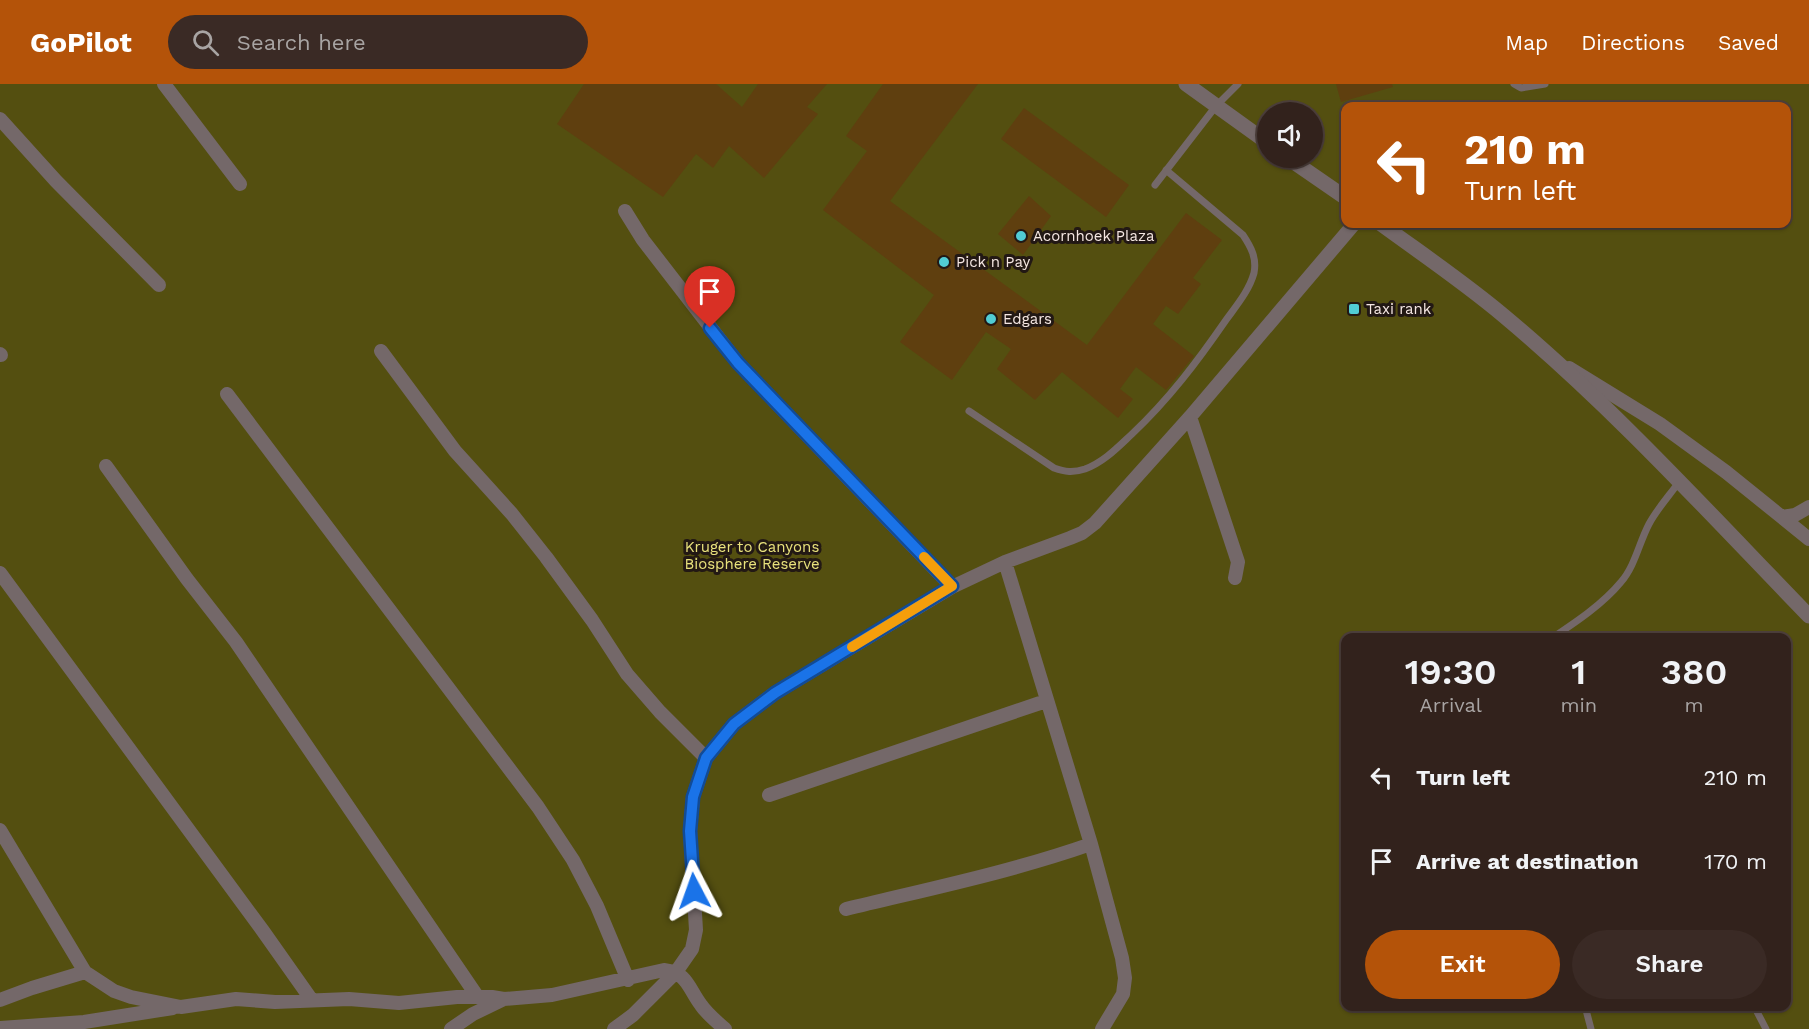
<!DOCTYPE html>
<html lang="en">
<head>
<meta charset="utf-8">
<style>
	body { margin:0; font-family:"Work Sans",sans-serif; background:#3a2a25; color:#f1f3f6; height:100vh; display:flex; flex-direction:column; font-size:22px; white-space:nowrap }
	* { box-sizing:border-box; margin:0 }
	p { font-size:20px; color:#a8a4a3 }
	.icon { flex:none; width:33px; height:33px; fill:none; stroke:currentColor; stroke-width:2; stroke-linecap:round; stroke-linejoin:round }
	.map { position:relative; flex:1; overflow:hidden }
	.details { position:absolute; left:1341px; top:549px; width:450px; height:378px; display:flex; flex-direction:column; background:#32221c; border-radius:12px; box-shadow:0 2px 4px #0004,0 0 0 2px #4d3f3b }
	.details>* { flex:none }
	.hud { position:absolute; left:1341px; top:18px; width:450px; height:126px; border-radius:12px; box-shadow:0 2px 4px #0004,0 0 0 2px #4d3f3b; background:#b45309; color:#fff; overflow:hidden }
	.tools { position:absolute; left:1257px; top:18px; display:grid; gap:12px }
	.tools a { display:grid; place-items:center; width:66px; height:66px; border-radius:50%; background:#32221c; box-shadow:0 2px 4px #0004,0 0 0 2px #4d3f3b; font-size:30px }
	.pin { position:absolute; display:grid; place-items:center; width:51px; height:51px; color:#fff; margin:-62px -26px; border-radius:50% 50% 50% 0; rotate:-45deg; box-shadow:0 0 6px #0007 }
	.pin .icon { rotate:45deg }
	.me { position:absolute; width:66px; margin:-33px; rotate:356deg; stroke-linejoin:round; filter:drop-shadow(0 0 4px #0008) }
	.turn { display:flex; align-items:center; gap:21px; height:126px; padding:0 24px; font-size:27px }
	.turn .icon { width:78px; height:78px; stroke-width:2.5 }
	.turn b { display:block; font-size:42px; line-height:51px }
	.eta { display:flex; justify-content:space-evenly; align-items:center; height:102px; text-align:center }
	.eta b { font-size:36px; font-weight:600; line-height:42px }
	.action { display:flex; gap:12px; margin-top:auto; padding:12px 24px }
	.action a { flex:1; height:69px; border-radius:36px; background:#b45309; color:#fff; font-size:24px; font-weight:600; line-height:69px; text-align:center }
	.action a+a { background:#3a2a25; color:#f1f3f6 }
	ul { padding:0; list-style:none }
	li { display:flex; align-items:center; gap:18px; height:84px; padding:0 24px }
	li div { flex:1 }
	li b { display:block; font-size:22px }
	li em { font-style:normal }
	header { display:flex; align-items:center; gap:36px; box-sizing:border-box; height:84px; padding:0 30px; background:#b45309; color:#fff }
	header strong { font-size:28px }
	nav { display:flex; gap:33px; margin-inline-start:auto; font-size:21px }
	.search { width:420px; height:54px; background:#3a2a25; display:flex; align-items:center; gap:15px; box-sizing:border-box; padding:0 21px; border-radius:33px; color:#a8a4a3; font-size:22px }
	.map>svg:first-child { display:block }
	.green { fill:#544f10; fill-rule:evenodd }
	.building { fill:#5f3f0f }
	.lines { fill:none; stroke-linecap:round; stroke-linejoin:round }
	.service { stroke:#746869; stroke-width:7 }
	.minor { stroke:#746869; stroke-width:14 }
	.tertiary { stroke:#746869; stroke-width:15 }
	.route-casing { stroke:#114b97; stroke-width:15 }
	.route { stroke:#1a73e8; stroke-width:10 }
	.slow { stroke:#f59e0b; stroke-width:10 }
	.poi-dot { fill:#51ccd4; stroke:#221814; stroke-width:2 }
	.labels { text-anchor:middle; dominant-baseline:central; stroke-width:6; stroke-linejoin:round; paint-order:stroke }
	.poi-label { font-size:15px; fill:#f5e7e2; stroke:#221814; text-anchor:start }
	.park-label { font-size:15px; fill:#e9e27c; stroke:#221814 }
</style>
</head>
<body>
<header>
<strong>GoPilot</strong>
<div class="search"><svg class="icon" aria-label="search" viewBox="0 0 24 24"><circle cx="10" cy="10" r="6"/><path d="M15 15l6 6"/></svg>Search here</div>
<nav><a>Map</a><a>Directions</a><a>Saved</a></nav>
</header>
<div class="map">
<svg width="1809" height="945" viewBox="0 0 1809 945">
	<rect width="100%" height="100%" fill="#422d25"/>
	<!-- green -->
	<path class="green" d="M0 0H1809V945H0ZM1346 22H1786V140H1346ZM1268 28H1312V74H1268ZM1346 554H1786V922H1346Z"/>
	<!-- building -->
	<path class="building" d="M584 0H716L742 23 758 0H827L807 23 818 30 764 94 729 62 713 84 696 70 663 113 557 40Z
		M883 0H978L890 117 1087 261 1186 129 1222 156 1193 194 1201 200 1178 230 1166 222 1153 240 1194 272 1166 306 1136 283 1120 305 1133 315 1118 334 1062 288 1035 316 997 285 1011 265 986 248 952 296 900 258 934 211 823 126 867 67 846 52Z
		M1336 0H1392L1393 3 1341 18Z
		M1024 24 1129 101 1106 133 1001 55Z
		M1029 112 1051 132 1023 171 998 150Z"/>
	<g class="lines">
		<!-- service -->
		<path class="service" d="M1514 0 1521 4 1545 0
			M1155 101 1216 22 1238 0
			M969 327 1054 384C1065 388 1073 389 1085 385 1104 378 1118 363 1132 350 1169 315 1197 278 1226 236 1236 222 1249 207 1254 189 1257 174 1251 163 1243 151L1166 86
			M1552 554C1576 538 1603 520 1621 498 1635 482 1639 459 1649 440 1657 425 1669 412 1679 398
			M1585 922 1591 945
			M1754 922 1766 945"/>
		<!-- minor -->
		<path class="minor" d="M164 0 240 100
			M0 35 56 97 159 201
			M625 127 643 156 738 279 952 503
			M381 267 455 367 512 430 546 473 592 536 627 590 660 628 706 674
			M0 270 1 271
			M1569 284 1660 340 1726 388 1809 455
			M227 310 538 723 573 776 597 822 628 896
			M1190 333 1238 478 1235 494
			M106 382 187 495 236 558 477 912
			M1782 433 1795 431 1809 423
			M1005 478 1091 760 1122 874 1125 894 1123 910 1102 945
			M0 489 263 847 311 915
			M769 711 1046 617
			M0 746 85 888 114 907 131 913 181 923 236 915 275 918 349 915 399 919 457 913H492L504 915 552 911 664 886C688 889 688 904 701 921 707 930 717 938 725 945
			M846 825C928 805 1011 788 1091 760
			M0 916 32 904 85 888
			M0 944 84 938 173 924
			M451 945 473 930 504 915
			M614 945 633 931 676 888 692 865 696 846 690 747 693 713 706 674 734 640 775 609 952 503 1005 478 1070 454 1082 449 1095 439 1190 333 1354 140"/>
		<!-- tertiary -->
		<path class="tertiary" d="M1186 0 1268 59
			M1288 74 1346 114
			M1381 140C1422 170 1465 199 1504 232 1614 324 1710 430 1809 532"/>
	</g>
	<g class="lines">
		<!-- route casing -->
		<g class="route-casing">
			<path id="route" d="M694 807 690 747 693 713 706 674 734 640 775 609 952 502 738 279 710 244"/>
		</g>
		<!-- route -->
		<use href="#route" class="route"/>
		<!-- slow -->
		<path class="slow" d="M852 563 952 502 924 473"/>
	</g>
	<!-- markers -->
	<g class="poi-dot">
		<circle cx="1021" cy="152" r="6"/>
		<circle cx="944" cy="178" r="6"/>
		<rect x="1348" y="219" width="12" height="12" rx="3"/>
		<circle cx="991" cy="235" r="6"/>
	</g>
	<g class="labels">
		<!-- poi labels -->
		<g class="poi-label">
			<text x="1033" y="152">Acornhoek Plaza</text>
			<text x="956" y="178">Pick n Pay</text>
			<text x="1366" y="225">Taxi rank</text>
			<text x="1003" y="235">Edgars</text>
		</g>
		<!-- park labels -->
		<g class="park-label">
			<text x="752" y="463">Kruger to Canyons<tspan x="752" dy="17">Biosphere Reserve</tspan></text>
		</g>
	</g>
</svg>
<div class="tools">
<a><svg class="icon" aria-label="sound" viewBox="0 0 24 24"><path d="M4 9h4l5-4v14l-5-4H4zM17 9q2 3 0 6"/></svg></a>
</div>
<div class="pin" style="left:710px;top:244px;background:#d93025"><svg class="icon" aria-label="arrive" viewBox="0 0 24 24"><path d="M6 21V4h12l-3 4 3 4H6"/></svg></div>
<svg class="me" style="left:694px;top:807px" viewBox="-20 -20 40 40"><path d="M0-17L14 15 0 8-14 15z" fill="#1a73e8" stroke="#fff" stroke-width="4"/></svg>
<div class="hud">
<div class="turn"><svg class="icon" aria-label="left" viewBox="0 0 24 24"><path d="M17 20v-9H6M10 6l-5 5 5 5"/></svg><div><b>210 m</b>Turn left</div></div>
</div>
<section class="details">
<div class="eta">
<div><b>19:30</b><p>Arrival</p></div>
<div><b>1</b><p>min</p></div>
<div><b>380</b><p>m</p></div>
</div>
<ul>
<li><svg class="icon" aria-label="left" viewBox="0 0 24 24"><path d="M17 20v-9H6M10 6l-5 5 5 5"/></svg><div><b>Turn left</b></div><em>210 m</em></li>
<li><svg class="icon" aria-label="arrive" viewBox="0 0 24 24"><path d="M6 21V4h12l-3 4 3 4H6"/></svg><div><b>Arrive at destination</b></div><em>170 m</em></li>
</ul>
<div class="action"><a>Exit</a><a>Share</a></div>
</section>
</div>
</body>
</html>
